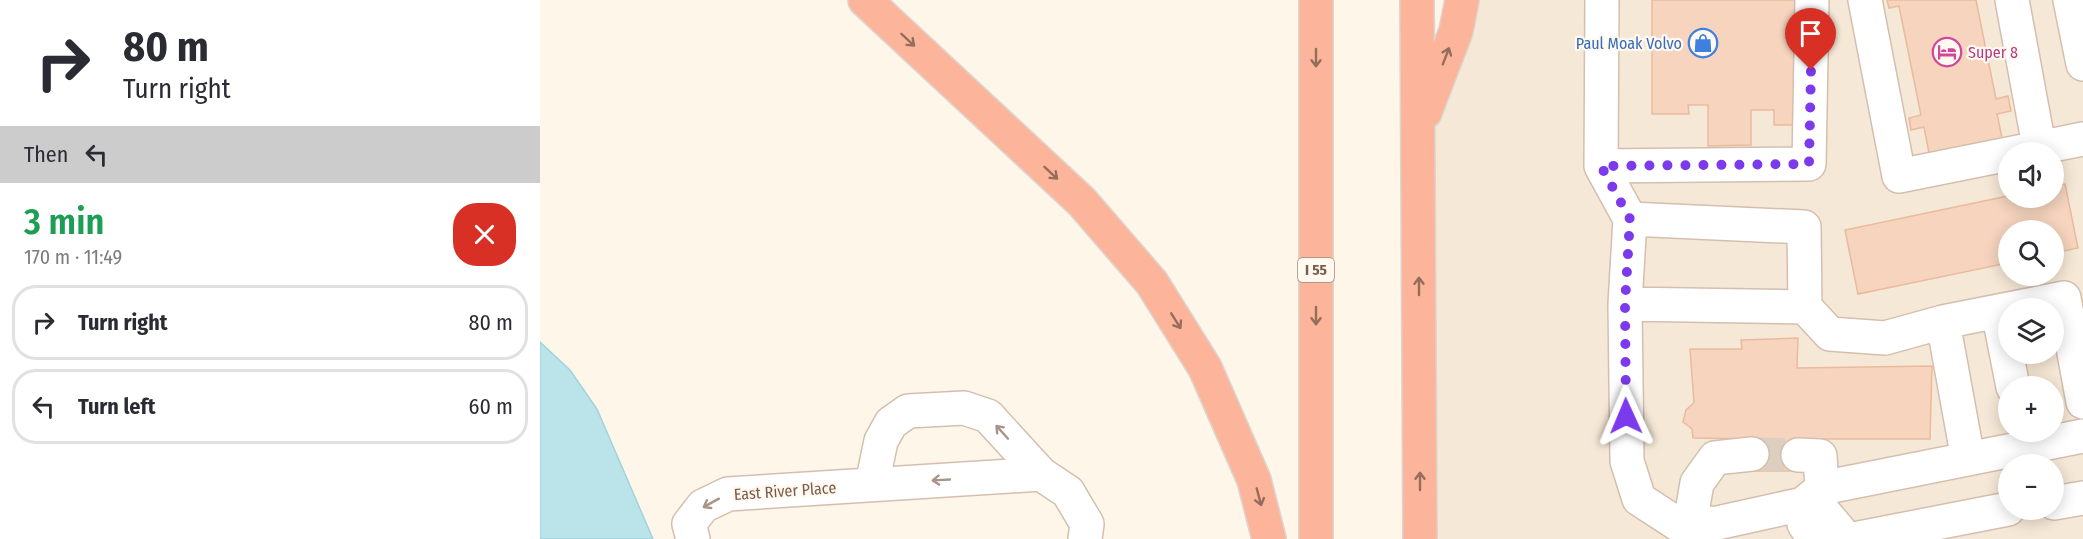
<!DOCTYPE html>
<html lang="en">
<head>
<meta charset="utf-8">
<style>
	body { margin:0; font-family:"Fira Sans Condensed",sans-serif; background:#f2f2f3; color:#2b2b33; height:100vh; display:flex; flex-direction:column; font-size:22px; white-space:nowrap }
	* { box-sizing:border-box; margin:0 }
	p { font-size:20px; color:#7c7c81 }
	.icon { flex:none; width:33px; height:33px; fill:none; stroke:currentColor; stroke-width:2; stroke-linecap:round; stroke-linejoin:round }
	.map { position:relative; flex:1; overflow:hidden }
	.panel { display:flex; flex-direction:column; background:#fff; width:540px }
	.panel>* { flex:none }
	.top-card { background:#fff; color:#2b2b33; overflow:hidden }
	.tools { position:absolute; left:1458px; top:142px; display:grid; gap:12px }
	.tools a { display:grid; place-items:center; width:66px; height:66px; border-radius:50%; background:#fff; box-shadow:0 3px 15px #0003; font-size:30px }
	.pin { position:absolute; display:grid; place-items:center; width:51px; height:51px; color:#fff; margin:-62px -26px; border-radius:50% 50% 50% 0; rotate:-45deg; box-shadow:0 0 6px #0007 }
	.pin .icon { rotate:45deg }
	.me { position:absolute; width:66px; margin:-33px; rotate:359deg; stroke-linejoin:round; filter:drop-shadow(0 0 4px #0008) }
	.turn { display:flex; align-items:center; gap:21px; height:126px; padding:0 24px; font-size:27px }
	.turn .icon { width:78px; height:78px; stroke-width:2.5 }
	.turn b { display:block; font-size:42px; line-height:51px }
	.then { display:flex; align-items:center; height:57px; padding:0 24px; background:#0003; gap:12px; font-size:22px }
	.round { display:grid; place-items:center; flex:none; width:63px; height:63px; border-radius:24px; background:#f2f2f3 }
	.summary { display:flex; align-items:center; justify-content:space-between; height:102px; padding:0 24px }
	h1 { font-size:36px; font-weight:600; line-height:45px; color:#1e9e55 }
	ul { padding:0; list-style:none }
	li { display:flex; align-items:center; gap:18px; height:75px; margin:0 12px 9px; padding:0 12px; border:3px solid #e1e1e2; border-radius:24px }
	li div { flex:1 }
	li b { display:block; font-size:22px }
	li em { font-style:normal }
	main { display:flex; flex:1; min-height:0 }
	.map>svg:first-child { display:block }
	.residential { fill:#f6e8d6; fill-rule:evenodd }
	.water { fill:#bae3ea; stroke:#a0d3dd; stroke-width:1.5 }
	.building { fill:#f6d4be; stroke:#eaba9d; stroke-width:1.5 }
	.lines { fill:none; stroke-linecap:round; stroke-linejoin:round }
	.minor-tunnel { stroke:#ddcfc0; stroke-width:33; stroke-dasharray:33 16; stroke-linecap:butt }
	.minor-casing { stroke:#d4bfaf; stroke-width:36 }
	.highway-casing { stroke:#ddd4d0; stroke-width:36 }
	.minor { stroke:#fff; stroke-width:33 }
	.highway { stroke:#fcb59b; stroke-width:33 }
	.oneway { stroke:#956d59 }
	.oneway2 { stroke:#a99489 }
	.route { stroke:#7c3aed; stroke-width:10; stroke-dasharray:0 18 }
	.labels { text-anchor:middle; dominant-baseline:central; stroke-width:4.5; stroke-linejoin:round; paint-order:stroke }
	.shield { fill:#fff9f0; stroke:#a38a7b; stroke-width:1.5 }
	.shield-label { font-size:15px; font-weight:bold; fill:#7b5b49 }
	.shop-label { font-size:16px; fill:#366cbe; stroke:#fff9f0; text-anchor:end }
	.hotel-label { font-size:16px; fill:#b23c85; stroke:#fff9f0; text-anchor:start }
	.street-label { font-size:16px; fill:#7b5b49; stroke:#fff9f0 }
</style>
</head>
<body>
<main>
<section class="panel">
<div class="top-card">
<div class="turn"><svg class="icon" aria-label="right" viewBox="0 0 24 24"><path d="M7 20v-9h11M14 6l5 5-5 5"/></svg><div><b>80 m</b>Turn right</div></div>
<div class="then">Then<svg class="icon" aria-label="left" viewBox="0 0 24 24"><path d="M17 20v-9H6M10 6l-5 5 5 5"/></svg></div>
</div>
<div class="summary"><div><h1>3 min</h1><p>170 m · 11:49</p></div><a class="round" style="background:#d93025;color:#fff"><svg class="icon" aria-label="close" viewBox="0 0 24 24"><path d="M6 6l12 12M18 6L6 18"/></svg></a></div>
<ul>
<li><svg class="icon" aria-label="right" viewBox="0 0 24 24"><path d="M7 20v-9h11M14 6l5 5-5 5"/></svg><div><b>Turn right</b></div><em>80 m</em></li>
<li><svg class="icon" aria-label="left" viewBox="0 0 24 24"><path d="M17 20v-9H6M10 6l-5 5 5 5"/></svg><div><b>Turn left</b></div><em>60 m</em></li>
</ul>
</section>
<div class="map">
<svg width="1543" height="539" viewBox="0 0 1543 539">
	<rect width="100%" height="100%" fill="#fef6e8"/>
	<!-- residential -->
	<path class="residential" d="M909 0H1543V539H880L877 131ZM1468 153H1514V198H1468ZM1468 231H1514V276H1468ZM1468 309H1514V354H1468ZM1468 387H1514V432H1468ZM1468 465H1514V510H1468Z"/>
	<!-- water -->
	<path class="water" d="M0 342 30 370 57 409 113 539H0Z"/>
	<!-- building -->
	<path class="building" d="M1112 0H1257V125H1234V110H1211V145L1168 146V105H1148L1149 114H1112Z
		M1347 0H1436L1456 99 1468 96 1471 111 1457 114 1462 138 1389 153 1384 127 1371 130 1369 118 1381 115 1359 6 1349 8Z
		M1525 184 1538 248 1514 253V231H1468V263L1318 294 1305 230 1468 196V198H1514V186Z
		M1258 338 1257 368 1392 366 1390 439H1259L1257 471H1211L1213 439 1153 438 1152 429 1143 422 1146 410 1154 403 1150 349H1202L1201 340Z"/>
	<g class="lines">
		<!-- minor-tunnel -->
		<path class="minor-tunnel" d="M1212 454 1258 455"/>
		<!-- minor casing -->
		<g class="minor-casing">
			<path id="minor" d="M1062 0 1061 166 1269 164 1272 0
				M1325 0 1359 176 1543 139
				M1472 0 1499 146
				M1530 0 1543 64
				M1061 166 1090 219 1264 227 1265 307 1085 304 1090 219
				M1085 304 1087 461 1099 499 1139 525 1177 523 1263 504 1267 511
				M1265 307 1290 334 1345 338 1403 322
				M1458 311 1473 387
				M1258 455 1280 456 1282 488
				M1428 459 1403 322 1524 298 1543 402
				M332 484 341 441 351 423 368 411 424 408 448 416 501 474 528 492 547 524 545 539
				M1514 503 1543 498
				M1263 504 1282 488 1543 436
				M1150 524 1157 483 1175 458 1212 454
				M153 539 149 524 163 506 188 494 501 474
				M1274 539 1264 524 1267 511 1282 510 1299 530 1298 539
				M1314 539 1468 509"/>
		</g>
		<!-- highway casing -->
		<g class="highway-casing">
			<path id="highway" d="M325 0 542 202 612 283 665 368 714 480 729 539
				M877 0 880 539
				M885 112 916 31 922 0
				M776 539V0"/>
		</g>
		<!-- minor -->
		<use href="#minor" class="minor"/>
		<!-- highway -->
		<use href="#highway" class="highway"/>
	</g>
	<!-- one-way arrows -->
	<defs><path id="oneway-shaft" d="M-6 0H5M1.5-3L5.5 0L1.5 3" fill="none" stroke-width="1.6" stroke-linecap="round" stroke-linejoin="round" transform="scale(1.5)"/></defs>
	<g class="oneway">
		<use href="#oneway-shaft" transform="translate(368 40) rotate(43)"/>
		<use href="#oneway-shaft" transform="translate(906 56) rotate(-69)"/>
		<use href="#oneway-shaft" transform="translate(776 58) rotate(90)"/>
		<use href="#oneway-shaft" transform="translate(511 173) rotate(43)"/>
		<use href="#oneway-shaft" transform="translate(879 286) rotate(-90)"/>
		<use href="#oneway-shaft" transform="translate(776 316) rotate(90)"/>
		<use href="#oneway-shaft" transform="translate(636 321) rotate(58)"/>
		<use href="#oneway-shaft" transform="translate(880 481) rotate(-90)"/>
		<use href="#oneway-shaft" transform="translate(719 497) rotate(75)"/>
	</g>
	<g class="oneway2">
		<use href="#oneway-shaft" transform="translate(462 432) rotate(-132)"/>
		<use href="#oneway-shaft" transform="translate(401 480) rotate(177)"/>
		<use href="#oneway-shaft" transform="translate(171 503) rotate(151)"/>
	</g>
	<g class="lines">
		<!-- route -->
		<path class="route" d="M1086 416 1085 304 1090 219 1061 166 1269 164 1271 70"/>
	</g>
	<!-- icons -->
	<defs>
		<g id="shop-ring" transform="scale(1.5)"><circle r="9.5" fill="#fff9f0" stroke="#3f7fe0" stroke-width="1.5"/><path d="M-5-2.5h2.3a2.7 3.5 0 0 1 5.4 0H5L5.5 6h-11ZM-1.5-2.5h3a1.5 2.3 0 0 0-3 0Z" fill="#3f7fe0"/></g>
		<g id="hotel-ring" transform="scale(1.5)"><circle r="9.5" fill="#fff9f0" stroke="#d1479c" stroke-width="1.5"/><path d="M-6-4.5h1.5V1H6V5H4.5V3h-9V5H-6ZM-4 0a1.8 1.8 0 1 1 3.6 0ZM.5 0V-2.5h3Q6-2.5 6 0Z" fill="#d1479c"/></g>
	</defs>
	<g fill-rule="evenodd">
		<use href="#shop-ring" x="1163" y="43"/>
		<use href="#hotel-ring" x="1407" y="52"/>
	</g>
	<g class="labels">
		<!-- shield labels -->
		<rect class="shield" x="758" y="258" width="36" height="24" rx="4.5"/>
		<g class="shield-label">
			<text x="776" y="270">I 55</text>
		</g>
		<!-- shop labels -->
		<g class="shop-label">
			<text x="1142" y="43">Paul Moak Volvo</text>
		</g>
		<!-- hotel labels -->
		<g class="hotel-label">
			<text x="1428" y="52">Super 8</text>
		</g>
		<!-- street labels -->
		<g class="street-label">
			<text transform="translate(245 491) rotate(-4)">East River Place</text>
		</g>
	</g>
</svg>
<div class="tools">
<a><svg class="icon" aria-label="sound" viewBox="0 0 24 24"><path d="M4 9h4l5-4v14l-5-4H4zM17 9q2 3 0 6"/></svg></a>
<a><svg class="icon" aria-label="search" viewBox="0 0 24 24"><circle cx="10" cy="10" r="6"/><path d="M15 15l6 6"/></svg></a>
<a><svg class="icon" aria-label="layers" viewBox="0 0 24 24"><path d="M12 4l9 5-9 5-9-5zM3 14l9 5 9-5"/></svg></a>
<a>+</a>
<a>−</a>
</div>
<div class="pin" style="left:1271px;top:70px;background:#d93025"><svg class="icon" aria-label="arrive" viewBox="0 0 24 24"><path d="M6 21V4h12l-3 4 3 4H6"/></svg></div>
<svg class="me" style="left:1086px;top:416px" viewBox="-20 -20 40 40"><path d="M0-17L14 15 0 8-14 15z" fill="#7c3aed" stroke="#fff" stroke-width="4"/></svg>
</div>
</main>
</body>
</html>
